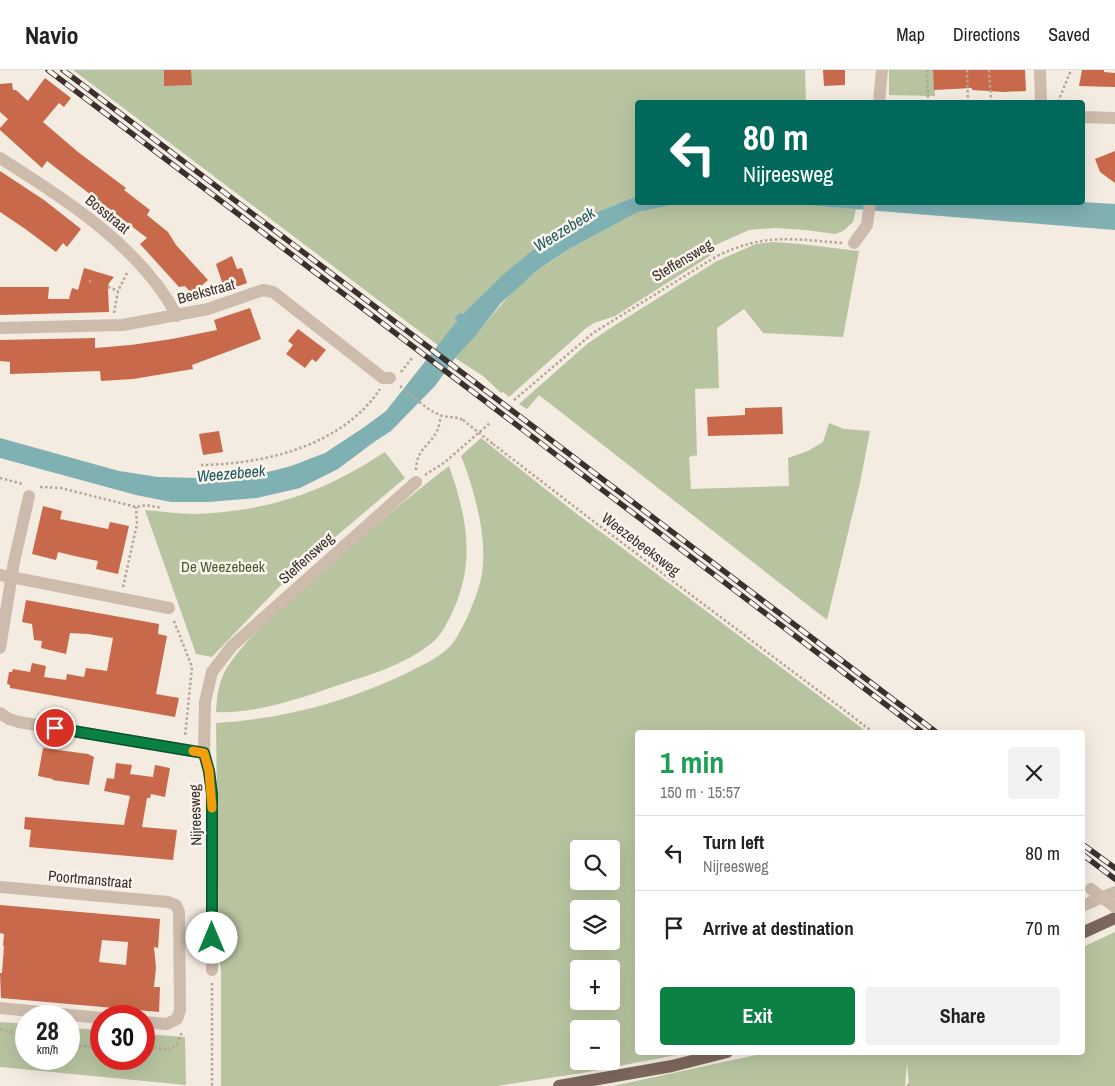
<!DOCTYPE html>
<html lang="en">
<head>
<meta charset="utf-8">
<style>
	body { margin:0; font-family:"Archivo Narrow",sans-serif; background:#f2f2f2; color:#222; height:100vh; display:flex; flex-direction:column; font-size:19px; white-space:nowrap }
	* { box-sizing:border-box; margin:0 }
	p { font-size:16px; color:#767676 }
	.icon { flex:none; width:28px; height:28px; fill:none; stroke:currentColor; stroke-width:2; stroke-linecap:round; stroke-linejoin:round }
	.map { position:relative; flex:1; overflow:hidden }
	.panel { position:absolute; left:635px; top:660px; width:450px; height:325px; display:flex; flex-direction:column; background:#fff; border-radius:5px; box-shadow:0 5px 20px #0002 }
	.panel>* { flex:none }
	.guide { position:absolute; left:635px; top:30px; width:450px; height:105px; border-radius:5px; box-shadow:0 5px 20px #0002; background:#00695c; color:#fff; overflow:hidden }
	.fabs { position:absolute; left:570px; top:770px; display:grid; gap:10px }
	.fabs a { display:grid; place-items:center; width:50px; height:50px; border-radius:5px; background:#fff; box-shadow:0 5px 20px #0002; font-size:25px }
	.speed { position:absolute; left:15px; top:935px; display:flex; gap:10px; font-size:25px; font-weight:700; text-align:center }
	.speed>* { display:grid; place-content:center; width:65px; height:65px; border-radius:50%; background:#fff; box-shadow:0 5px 20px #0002; line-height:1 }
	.speed small { font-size:12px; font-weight:400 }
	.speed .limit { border:8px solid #d22; background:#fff; color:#111 }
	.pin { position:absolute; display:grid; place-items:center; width:42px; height:42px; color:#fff; margin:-21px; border:2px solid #fff; border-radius:50%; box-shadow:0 1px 5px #0007 }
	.me { position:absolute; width:55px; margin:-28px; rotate:0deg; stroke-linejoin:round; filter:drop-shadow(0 0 4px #0008) }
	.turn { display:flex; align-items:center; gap:18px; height:105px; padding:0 25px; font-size:22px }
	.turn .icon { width:65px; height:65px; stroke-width:2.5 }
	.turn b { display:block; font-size:35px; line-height:42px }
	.round { display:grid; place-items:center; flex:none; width:52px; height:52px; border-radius:5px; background:#f2f2f2 }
	.summary { display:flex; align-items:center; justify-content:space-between; height:85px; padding:0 25px }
	h1 { font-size:30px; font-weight:700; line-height:38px; color:#1e9e55 }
	.button { display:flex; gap:10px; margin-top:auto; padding:10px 25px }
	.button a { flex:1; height:58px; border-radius:5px; background:#0b8043; color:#fff; font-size:20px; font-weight:700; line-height:58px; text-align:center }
	.button a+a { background:#f2f2f2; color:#222 }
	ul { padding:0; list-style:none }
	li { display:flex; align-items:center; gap:15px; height:75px; padding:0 25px; border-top:1px solid #e0e0e0 }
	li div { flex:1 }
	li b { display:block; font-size:19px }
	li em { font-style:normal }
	header { display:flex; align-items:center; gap:30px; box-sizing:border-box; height:70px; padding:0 25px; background:#fff; border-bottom:1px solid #e0e0e0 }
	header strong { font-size:24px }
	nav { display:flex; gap:28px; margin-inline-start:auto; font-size:18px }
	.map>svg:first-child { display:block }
	.green { fill:#b8c4a0; fill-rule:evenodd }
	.water { fill:#7fb0b2 }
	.building { fill:#c8694b; fill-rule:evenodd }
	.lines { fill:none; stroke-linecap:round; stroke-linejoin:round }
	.path { stroke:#b9a596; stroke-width:2.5; stroke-dasharray:2.5 2.5; stroke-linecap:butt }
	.minor { stroke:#cdbbac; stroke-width:12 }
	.major { stroke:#7d675c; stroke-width:12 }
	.rail-casing { stroke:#3b302b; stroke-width:5.5 }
	.rail { stroke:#fbf5ee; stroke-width:4; stroke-dasharray:11; stroke-linecap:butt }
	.path-bridge { stroke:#b9a596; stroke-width:2.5; stroke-dasharray:2.5 2.5; stroke-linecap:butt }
	.minor-bridge { stroke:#cdbbac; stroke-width:12 }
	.route-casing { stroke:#07532c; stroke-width:12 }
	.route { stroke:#0b8043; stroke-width:9 }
	.slow { stroke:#f59e0b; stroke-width:9 }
	.labels { text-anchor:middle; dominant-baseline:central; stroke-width:5; stroke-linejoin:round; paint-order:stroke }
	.street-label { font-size:15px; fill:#3b302b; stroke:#fbf5ee }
	.park-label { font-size:15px; fill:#4a5a2e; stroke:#fbf5ee }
	.water-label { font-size:16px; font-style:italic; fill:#1f5a5e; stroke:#fbf5ee }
</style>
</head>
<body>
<header>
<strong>Navio</strong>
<nav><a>Map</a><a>Directions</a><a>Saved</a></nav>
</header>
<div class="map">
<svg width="1115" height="1016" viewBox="0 0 1115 1016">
	<rect width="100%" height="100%" fill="#f4ebe1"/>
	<!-- green -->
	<path class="green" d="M73 0H805L806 32H638L637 126 585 147 485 224 463 245 459 243 454 249 457 251 439 276Z
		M889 0H934L935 26 889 25Z
		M723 132 780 133 856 139 853 152 843 161 835 164 806 160 775 158 749 160 711 177 713 184 615 246 594 253 585 259 509 327 503 322 501 323 483 306 455 288 514 220 534 203 571 178 638 142 673 135Z
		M774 172 800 174 859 181 843 267 763 263 744 239 717 258 719 318 695 319 697 385 689 387 691 419 789 416 788 388 808 381 823 372 829 353 844 359 870 361 860 413 827 550 539 325 527 339 519 334 587 274 612 257 717 191 756 174Z
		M481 368 577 444 867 662H638V982L687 983 582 1003 497 1016H221V899L219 887 216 653C283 649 347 632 407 603 420 596 435 590 446 580 456 572 461 559 467 548 472 536 478 522 481 509 489 472 475 421 461 386ZM579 779H611V811H579ZM579 839H611V871H579ZM579 899H611V931H579ZM579 959H611V991H579Z
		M385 382 405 408 334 468 277 519 212 587 196 584 145 440C161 441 178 444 194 444 270 441 322 423 385 382Z
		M449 396C467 447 476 492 452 543 447 553 442 564 434 571 405 596 365 606 330 618 295 630 254 644 216 642 217 627 218 615 225 601 241 572 286 534 312 511 357 472 401 432 449 396Z
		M1115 862V1016H909L907 992 905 1016H613L765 983 1082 982 1083 877Z
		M0 952 26 954V989H69V958L101 960V989H144V964L185 967 186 1015 0 997Z"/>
	<!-- water -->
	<path class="water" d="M637 126 638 132 723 133 673 135 638 142 571 178 554 189 534 203 501 233 476 265 455 288 435 316 391 361 374 372 338 399 300 418 257 428 208 432H171L136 425 0 388V368L119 401 158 407 199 408 264 403 291 396 325 383 363 358 386 341 457 251 454 249 459 243 463 244 504 204 544 171 585 147Z
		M1083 132 1115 134V160L780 133Z"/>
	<!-- building -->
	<path class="building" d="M164 0H191L192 15 164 16Z
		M823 0H845V15L824 16Z
		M933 0H1025L1026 21 1003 22 972 20V18L934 20Z
		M1082 0H1104V2L1115 3V17L1079 16Z
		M45 8 71 28 64 37 59 33 43 52 78 82 126 118 124 120 150 140 147 145 168 162 176 175 208 210 192 224 185 216 179 217 140 174 147 168 47 91 42 98 0 60V58L8 49 0 42V14L12 13 13 20H16L28 31Z
		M1115 81V113L1100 102 1095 89Z
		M0 101 44 130 81 159 67 177 63 173 56 182 24 158 0 142Z
		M232 186 237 199 242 198 247 213 225 221 216 194Z
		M84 198 114 207 109 213 108 218 109 242 0 245V217H49L48 229H69L72 218 78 220Z
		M250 238 261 269 192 295 193 299 133 309 101 311 100 301 10 304V292L0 291V270L95 268V278L131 275 172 269 217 260 214 250Z
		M298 259 326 280 316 292 312 289 305 298 286 284 293 275 288 271Z
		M782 337 783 364 708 366 707 347 745 345V338Z
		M219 361 223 382 203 385 199 364Z
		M43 436 62 441 60 449 108 459 110 452 129 456 118 504 96 499 98 491 79 487 58 482 56 490 32 484Z
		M26 530 159 554 158 564 167 566 156 624 179 628 175 647 10 618V615L7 614 9 602H12L13 599 30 602 32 593 46 596 44 607 66 610 67 604 84 607 86 598 107 601 113 568 88 564 70 563 66 584 41 578 42 571 34 570 32 554 22 552Z
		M43 678 88 684 94 687 89 715 52 710 53 709 38 706Z
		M116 693 132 695 130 704 153 707 155 695 170 698 165 727 151 724 150 728H147L142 757 177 760 173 790 29 777 31 760 24 759 25 747 124 755 130 726 104 721 107 708 114 709Z
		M0 835 160 849 158 878 154 877 156 898 154 917H160L159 942 1 928 0 903H2L4 876H3L4 864 0 863ZM102 870 128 872 126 895 99 892Z"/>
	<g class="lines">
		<!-- path -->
		<path class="path" d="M927 0 928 32
			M967 0 968 32
			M989 0 991 32
			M1058 32 1071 0
			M89 211 93 212
			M108 217 118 221
			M114 243 118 221 128 201
			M401 302 412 288
			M400 316C412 325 425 339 440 345 447 348 455 346 463 350
			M514 330 593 263 717 186C765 163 791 169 843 173
			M493 374 597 454 873 662
			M201 395C265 394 342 376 380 319
			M416 400C417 378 428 378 437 361 439 357 440 351 441 346
			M425 405 445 392 491 352
			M0 408 23 414
			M40 417 61 418 136 437 146 435 162 438
			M123 517 137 454 136 437
			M174 551 192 597 185 666
			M212 913V1016
			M0 959 26 965
			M69 975 101 977
			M144 976 170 980 177 974 182 962
			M908 1016 909 1013"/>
		<!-- minor -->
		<path class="minor" d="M1040 0 1041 32
			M879 32 882 0
			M1082 47 1115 48
			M0 88C64 128 141 177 177 246
			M854 173 867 155 870 132
			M0 258 123 255 208 239 263 220 273 222 383 308H390
			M0 505 169 538
			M0 578 14 492 29 426
			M0 643 9 649 19 652 204 683
			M0 817 168 832 176 835 179 842 180 940 177 949 167 954 144 952
			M1082 836 1115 822
			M212 900V724L209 701 204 683 205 632 212 602 232 576 416 412
			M0 938 101 948"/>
		<!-- major -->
		<path class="major" d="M1082 863 1115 848
			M559 1016 672 996 727 982"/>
		<!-- rail casing -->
		<g class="rail-casing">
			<path id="rail" d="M48 0 922 662
				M63 0 936 662
				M1082 774 1115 798
				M1082 784 1115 809"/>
		</g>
		<!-- rail -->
		<use href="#rail" class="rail"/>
		<!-- path-bridge -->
		<path class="path-bridge" d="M463 350 493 374"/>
		<!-- minor-bridge -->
		<path class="minor-bridge" d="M1091 819 1115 837"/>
	</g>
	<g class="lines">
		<!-- route casing -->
		<g class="route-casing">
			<path id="route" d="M55 658 204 683 209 701 212 724V868"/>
		</g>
		<!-- route -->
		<use href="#route" class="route"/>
		<!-- slow -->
		<path class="slow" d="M193 681 204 683 209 701 212 738"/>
	</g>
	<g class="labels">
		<!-- street labels -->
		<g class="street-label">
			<text transform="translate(108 144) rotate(39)">Bosstraat</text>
			<text transform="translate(682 190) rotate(-31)">Steffensweg</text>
			<text transform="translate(206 221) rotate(-15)">Beekstraat</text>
			<text transform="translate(641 474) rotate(37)">Weezebeeksweg</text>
			<text transform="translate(306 488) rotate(-42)">Steffensweg</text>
			<text transform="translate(195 745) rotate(-92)">Nijreesweg</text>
			<text transform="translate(90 809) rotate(5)">Poortmanstraat</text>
		</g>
		<!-- park labels -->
		<g class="park-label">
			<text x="223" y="496">De Weezebeek</text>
		</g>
		<!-- water labels -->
		<g class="water-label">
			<text transform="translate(564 159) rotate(-32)">Weezebeek</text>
			<text transform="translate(231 403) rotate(-5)">Weezebeek</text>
		</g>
	</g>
</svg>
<div class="fabs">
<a><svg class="icon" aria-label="search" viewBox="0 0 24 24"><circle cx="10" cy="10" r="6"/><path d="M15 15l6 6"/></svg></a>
<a><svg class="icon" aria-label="layers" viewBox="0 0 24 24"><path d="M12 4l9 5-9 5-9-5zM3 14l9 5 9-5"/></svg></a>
<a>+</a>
<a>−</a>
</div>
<div class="speed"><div>28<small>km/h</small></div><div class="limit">30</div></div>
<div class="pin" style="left:55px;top:658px;background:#d93025"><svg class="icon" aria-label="arrive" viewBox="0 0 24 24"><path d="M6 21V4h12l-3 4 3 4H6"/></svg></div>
<svg class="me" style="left:212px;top:868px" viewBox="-20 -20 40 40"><circle r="19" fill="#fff"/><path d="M0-13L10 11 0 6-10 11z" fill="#0b8043"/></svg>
<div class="guide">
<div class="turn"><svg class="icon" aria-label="left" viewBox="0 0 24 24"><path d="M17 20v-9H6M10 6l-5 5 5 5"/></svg><div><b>80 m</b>Nijreesweg</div></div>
</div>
<section class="panel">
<div class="summary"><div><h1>1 min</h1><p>150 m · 15:57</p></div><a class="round"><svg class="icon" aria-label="close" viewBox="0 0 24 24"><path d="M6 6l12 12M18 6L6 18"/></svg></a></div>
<ul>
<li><svg class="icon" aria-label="left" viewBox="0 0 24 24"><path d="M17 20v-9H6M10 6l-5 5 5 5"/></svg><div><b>Turn left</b><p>Nijreesweg</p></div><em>80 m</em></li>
<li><svg class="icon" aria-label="arrive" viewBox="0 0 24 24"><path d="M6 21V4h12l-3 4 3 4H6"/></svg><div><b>Arrive at destination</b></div><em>70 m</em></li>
</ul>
<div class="button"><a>Exit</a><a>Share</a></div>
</section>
</div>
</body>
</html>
